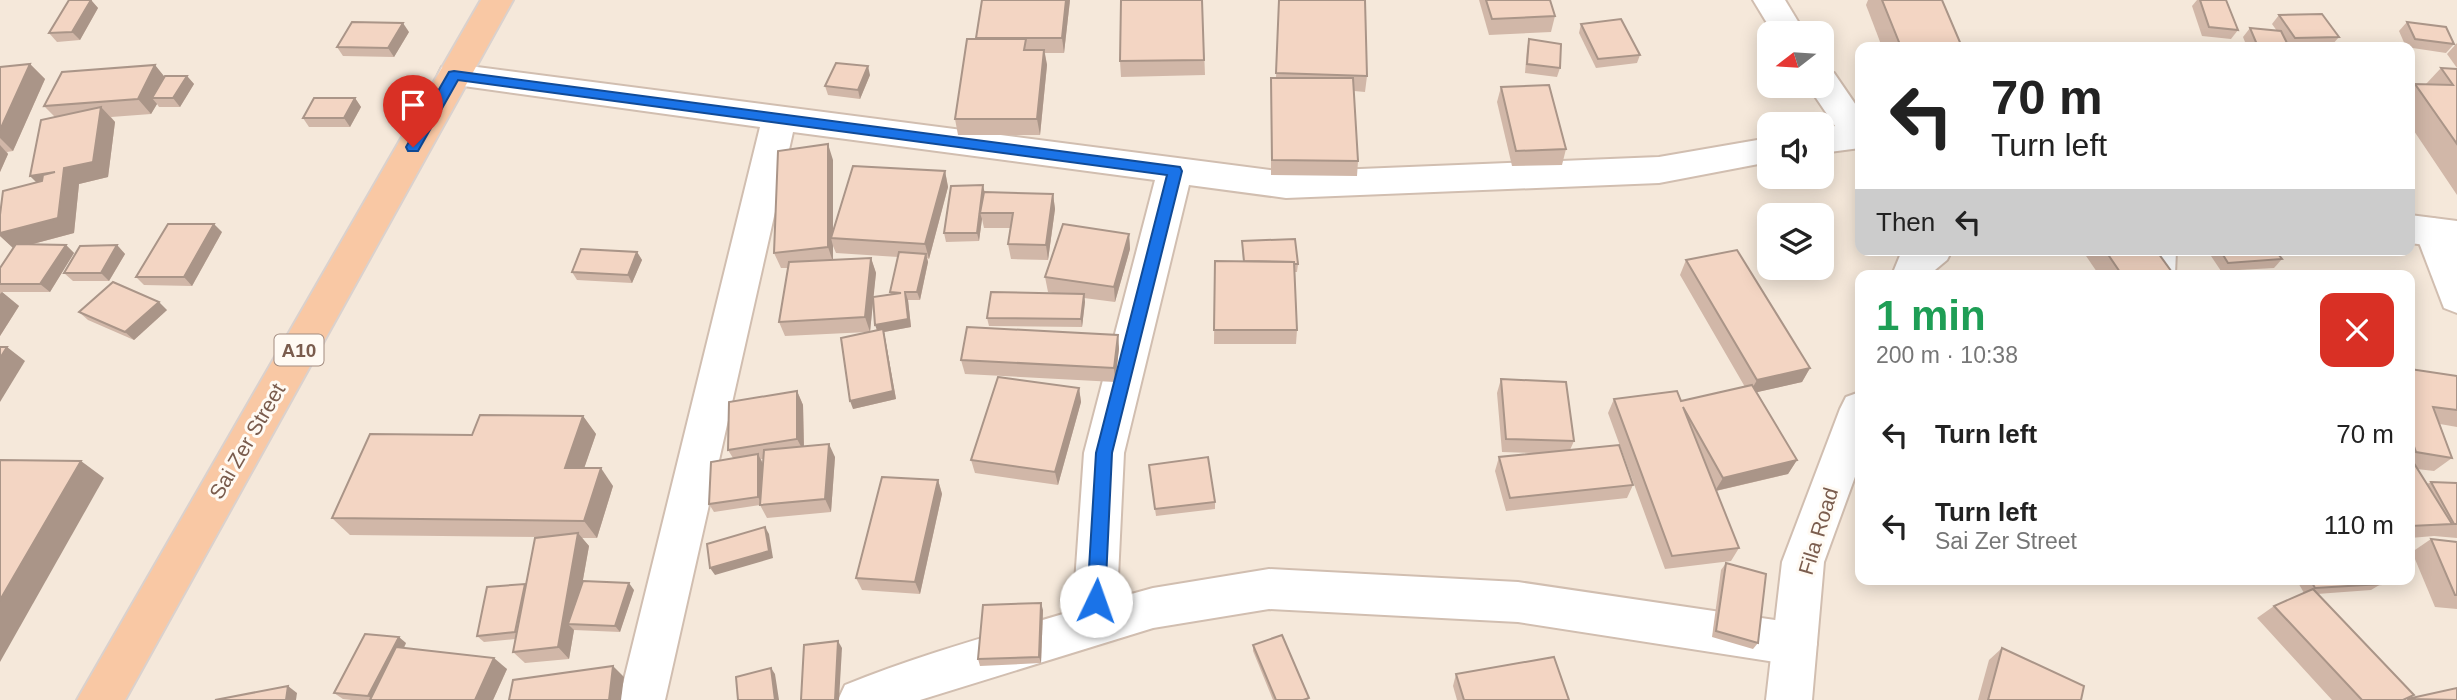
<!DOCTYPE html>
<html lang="en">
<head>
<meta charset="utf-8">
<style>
  body { margin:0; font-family:Arial,sans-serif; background:#f2f2f2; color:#222; height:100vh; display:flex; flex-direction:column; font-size:26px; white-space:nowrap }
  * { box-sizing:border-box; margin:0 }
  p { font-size:23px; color:#767676 }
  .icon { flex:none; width:38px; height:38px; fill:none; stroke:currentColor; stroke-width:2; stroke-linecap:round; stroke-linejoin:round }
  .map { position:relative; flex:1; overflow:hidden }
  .sheet { position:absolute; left:1855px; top:270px; width:560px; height:315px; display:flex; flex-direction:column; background:#fff; border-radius:14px; box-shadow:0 4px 18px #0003 }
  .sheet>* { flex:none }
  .guide { position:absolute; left:1855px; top:42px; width:560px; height:214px; border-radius:14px; box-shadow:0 4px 18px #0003; background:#fff; color:#222; overflow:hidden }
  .needle { width:46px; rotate:253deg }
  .buttons { position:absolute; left:1757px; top:21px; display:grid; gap:14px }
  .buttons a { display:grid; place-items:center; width:77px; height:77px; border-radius:14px; background:#fff; box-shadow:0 4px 18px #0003; font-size:35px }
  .pin { position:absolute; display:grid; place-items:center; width:60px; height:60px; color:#fff; margin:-72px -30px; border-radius:50% 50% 50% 0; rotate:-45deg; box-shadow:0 0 7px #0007 }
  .pin .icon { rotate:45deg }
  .me { position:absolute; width:77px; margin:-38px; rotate:3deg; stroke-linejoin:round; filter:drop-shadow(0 0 5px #0008) }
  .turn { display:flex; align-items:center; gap:24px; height:147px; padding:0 21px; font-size:32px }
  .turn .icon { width:91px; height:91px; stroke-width:2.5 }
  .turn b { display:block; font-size:49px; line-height:60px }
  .then { display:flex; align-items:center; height:66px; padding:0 21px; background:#0003; gap:14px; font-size:26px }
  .round { display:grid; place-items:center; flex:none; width:74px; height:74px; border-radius:14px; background:#f2f2f2 }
  .summary { display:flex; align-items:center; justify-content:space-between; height:119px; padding:0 21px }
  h1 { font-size:42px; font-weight:700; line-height:52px; color:#1e9e55 }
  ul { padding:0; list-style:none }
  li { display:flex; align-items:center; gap:21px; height:91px; padding:0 21px }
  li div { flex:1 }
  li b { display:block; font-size:26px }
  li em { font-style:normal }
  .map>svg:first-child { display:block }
  .residential { fill:#f5e8da; fill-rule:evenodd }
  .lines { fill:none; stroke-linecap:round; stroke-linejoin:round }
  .minor-casing { stroke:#d1beb0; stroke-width:4 }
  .tertiary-casing { stroke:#d1beb0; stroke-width:4 }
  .trunk-casing { stroke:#dad1cd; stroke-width:4 }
  .minor { fill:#fff; fill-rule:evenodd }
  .tertiary { fill:#fff; fill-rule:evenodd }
  .trunk { fill:#f9c8a4; fill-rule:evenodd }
  .wall { fill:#d1b7a8; fill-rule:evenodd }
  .shaded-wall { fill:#aa9588 }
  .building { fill:#f3d5c3; stroke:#aa9588; stroke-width:2 }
  .route { fill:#1a73e8; stroke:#114b97; stroke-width:2 }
  .labels { text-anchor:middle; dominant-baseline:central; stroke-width:6; stroke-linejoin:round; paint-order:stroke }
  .shield { fill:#fffaf3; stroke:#a28b7f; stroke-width:2 }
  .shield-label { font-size:19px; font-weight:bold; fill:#7a5c4d }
  .street-label { font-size:21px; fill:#7a5c4d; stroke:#fffaf3 }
</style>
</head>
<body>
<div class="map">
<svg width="2457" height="700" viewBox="0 0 2457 700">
  <rect width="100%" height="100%" fill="#fdf6ec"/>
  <path class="residential" d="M0 0H2457V700H0ZM1769 33H1822V86H1769ZM1860 47H2410V250H1860ZM1769 124H1822V177H1769ZM1769 215H1822V268H1769ZM1860 275H2410V579H1860Z"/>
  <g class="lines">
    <defs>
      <g id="minor">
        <polygon points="1753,0 1785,0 1805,33 1773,33"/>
        <path d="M454 64 1286 172 1659 157 1769 138V162L1659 183 1286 198 1189 185 1124 453 1117 598 1153 588 1269 569 1518 582 1795 623 1811 629 1817 644 1811 659 1795 665 1518 622 1269 609 1153 628 920 700H838L845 685C919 655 996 634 1073 611L1084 453 1155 180 793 132 665 700H619L760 127 442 83 438 75 442 67Z"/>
        <polygon points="1822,70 1834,73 1860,111 1860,148 1822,153 1822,129 1835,126 1808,86 1822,86"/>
        <polygon points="2433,218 2446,222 2457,248 2457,313 2444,308 2415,232 2420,222"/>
        <polygon points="2140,250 2176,250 2175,275 2139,275"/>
      </g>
      <g id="tertiary">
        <polygon points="2410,215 2457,221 2457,249 2410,243"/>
        <polygon points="1905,250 1952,250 1947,260 1929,275 1892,275 1901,253"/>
        <polygon points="1860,392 1860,463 1824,562 1812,700 1766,700 1782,562 1840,409 1846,397"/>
      </g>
      <polygon id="trunk" points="481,0 513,0 125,700 77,700"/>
    </defs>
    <use href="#minor" class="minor-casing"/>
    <use href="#tertiary" class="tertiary-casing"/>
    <use href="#trunk" class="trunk-casing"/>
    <use href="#minor" class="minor"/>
    <use href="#tertiary" class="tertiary"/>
    <use href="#trunk" class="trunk"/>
  </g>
  <g class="wall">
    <polygon points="69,0 91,0 98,8 80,40 57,42 49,33"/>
    <polygon points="982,0 1070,0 1064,53 1045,53 1047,65 1040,135 958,135 955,119 977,39"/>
    <polygon points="1202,0 1205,75 1121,77 1120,61"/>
    <polygon points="1279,0 1367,76 1365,92 1354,91 1358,161 1357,176 1271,175 1271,78 1276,78"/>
    <polygon points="1479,0 1550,0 1555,16 1551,32 1489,35"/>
    <polygon points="1868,0 1942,0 1962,47 1882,47 1866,5"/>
    <polygon points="2197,0 2223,0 2238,30 2231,39 2202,36 2192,6"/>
    <polygon points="2279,15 2339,37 2332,45 2289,47 2247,47 2243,37 2250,28 2277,31 2272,24"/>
    <polygon points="2407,22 2454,44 2446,53 2406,47 2399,31"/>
    <polygon points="1581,24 1640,55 1637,63 1596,68 1579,33"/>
    <polygon points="409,32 394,57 343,56 337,47"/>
    <polygon points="1529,39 1560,68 1557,77 1525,73 1527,48"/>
    <polygon points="2457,43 2457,68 2447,54"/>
    <polygon points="30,64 45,79 13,151 7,152 8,154 0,172 0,67"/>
    <polygon points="155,65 164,77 187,76 194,84 180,107 159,107 157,104 151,114 111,117 115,122 108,177 79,184 74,233 29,245 66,245 74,253 50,292 2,292 19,306 0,336 0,268 14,248 0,236 37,182 30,176 55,117 44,106"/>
    <polygon points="2441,68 2457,69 2457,195 2410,125 2410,90 2415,84 2426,84"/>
    <polygon points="870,75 860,99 828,95 825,86"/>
    <polygon points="1501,87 1566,149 1562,165 1512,166 1497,102"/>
    <polygon points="355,98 361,107 350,127 309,127 303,118"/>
    <path d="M833 160V229L945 171 948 187 929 259 927 258 928 262 920 300H908L911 327 884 332 896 399 853 409 868 332 785 336 779 322 788 268H781L774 253ZM833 246 836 253 898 257 890 292 891 294 873 297 876 273 871 258 833 260ZM873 300 877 330 870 332Z"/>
    <polygon points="985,192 1053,194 1055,209 1048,260 1011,259 1008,244 1010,228 984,228 982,219 979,241 946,242 944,233"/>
    <polygon points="222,232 192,286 144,285 136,277"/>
    <polygon points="1129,234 1130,249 1115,302 1084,298 1085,302 1082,327 989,326 987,318 1058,294 1048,292 1045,277"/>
    <polygon points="1242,241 1298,264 1297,272 1295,272 1297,330 1296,344 1214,344 1215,261 1243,261"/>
    <polygon points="117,245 125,254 109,281 73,281 64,273"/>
    <polygon points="2082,250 2156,250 2174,275 2099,275"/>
    <polygon points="2207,250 2275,250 2282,259 2274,268 2221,271"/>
    <polygon points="637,252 642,260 632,283 577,280 572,272"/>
    <polygon points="1686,260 1810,368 1802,382 1757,392 1797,460 1788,474 1716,491 1739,548 1731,561 1665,569 1608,413 1614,399 1681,401 1745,387 1680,275"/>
    <polygon points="167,310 134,340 88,320 79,312"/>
    <polygon points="1118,335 1119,349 1115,382 965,374 961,360"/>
    <polygon points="2410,369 2457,376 2457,427 2440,424 2452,458 2434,471 2417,469 2427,484 2431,482 2457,483 2457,538 2434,536 2410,538"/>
    <polygon points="1501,379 1574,441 1570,450 1633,485 1627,498 1506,511 1495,471 1499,457 1535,453 1502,452 1497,393"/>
    <polygon points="1079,388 1081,402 1058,485 975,473 971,460"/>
    <path d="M797 391 803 405 804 446 835 457 831 512 767 518 760 505 714 512 709 504 733 458 728 450ZM761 459H764L762 481V462Z"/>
    <polygon points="583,416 596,434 584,468 613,486 597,538 582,538 589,546 582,585 634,590 620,632 574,630 569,659 525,663 513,652 515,639 484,642 477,636 525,584 526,585 541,537 350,535 332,518 472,435"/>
    <polygon points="1149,465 1215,502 1215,509 1156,516"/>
    <polygon points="938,480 942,494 920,594 862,590 856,578"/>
    <polygon points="2431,539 2457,542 2457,609 2435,607 2412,552"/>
    <polygon points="1726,563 1758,643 1753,649 1712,637 1721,570"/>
    <polygon points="2296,579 2378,579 2381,584 2371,590 2317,594 2414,695 2405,700 2332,700 2257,618 2274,606 2304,593"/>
    <polygon points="1043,610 1041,663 980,666 978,659"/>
    <polygon points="406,643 404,648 507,669 493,700 352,700 343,699 334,693"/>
    <polygon points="1253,645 1309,698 1308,700 1273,700 1253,651"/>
    <polygon points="2002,648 2081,700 1978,700 1989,660"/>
    <polygon points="1456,674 1569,700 1457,700 1453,686"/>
  </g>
  <g class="shaded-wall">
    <polygon points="91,0 98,8 80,40 72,32"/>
    <polygon points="1066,0 1070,0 1064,53 1062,38"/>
    <polygon points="403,23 409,32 394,57 388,48"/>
    <polygon points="1044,50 1047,65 1040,135 1037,119"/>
    <polygon points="30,64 45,79 13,151 0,138 0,130"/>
    <polygon points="155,65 168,81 152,98 157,104 151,114 138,99"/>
    <polygon points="868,66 870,75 860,99 858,90"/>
    <polygon points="187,76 194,84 180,107 173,98"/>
    <polygon points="355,98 361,107 350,127 344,118"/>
    <polygon points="101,107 115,122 108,177 79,184 74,233 14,249 0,236 0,233 46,192 30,176 55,172 64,168"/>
    <polygon points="828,144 833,160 833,238 831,238 833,246 833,262 828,247"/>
    <polygon points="0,145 8,154 0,172"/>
    <polygon points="945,171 948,187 929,259 925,244"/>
    <polygon points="983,185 985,194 980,213 982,219 979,241 977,233"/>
    <polygon points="1053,194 1055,209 1048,260 1046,245"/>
    <polygon points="214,224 222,232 192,286 184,277"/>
    <polygon points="1129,234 1130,249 1115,302 1114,287"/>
    <polygon points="66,245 74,253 50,292 40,284"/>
    <polygon points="117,245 125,254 109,281 101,273"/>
    <polygon points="637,252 642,260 632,283 628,275"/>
    <polygon points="926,254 928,262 920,300 917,292"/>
    <polygon points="871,258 876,273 870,332 865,317"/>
    <polygon points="2,292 19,306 0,336 0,294"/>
    <polygon points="905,292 908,300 911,327 884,332 896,399 853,409 850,401 878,333 875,325"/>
    <polygon points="1084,294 1085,302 1082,327 1081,319"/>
    <polygon points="159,302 167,310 134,340 125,332"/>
    <polygon points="1118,335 1119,349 1115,382 1114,368"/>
    <polygon points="7,347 25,361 0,402 0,358"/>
    <polygon points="1810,368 1802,382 1749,394 1757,380"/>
    <polygon points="1079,388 1081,402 1058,485 1055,472"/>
    <polygon points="797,391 803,405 804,452 797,439"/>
    <polygon points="583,416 596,434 578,486 565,468"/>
    <polygon points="829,444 835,457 831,512 825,499"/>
    <polygon points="758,454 762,462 762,504 758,497"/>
    <polygon points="1797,460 1788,474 1715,491 1723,478"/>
    <polygon points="81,461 104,478 0,662 0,600"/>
    <polygon points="601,468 613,486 597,538 584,521"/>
    <polygon points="938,480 942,494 920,594 915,582"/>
    <polygon points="765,527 769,534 773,558 715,575 710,568"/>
    <polygon points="578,533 589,546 575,624 568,624 574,630 569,659 558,647"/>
    <polygon points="629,583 634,590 620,632 615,626"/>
    <polygon points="1041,603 1043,610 1041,663 1039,657"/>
    <polygon points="399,637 406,643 378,700 373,700 368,696"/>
    <polygon points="838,641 842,648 839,700 835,700"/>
    <polygon points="494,658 507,669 493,700 475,700"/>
    <polygon points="613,666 624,677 621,700 609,700"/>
    <polygon points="771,668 775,674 779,700 775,700"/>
    <polygon points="288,686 297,693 296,700 286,700"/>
  </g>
  <g class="building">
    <polygon points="69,0 91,0 72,32 49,33"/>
    <polygon points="982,0 1066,0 1062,38 976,38"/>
    <polygon points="1121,0 1202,0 1204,60 1120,61"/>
    <polygon points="1279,0 1365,0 1367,76 1276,73"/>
    <polygon points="1486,0 1550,0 1555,16 1492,19"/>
    <polygon points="1882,0 1942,0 1962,47 1901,47"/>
    <polygon points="2200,0 2226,0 2238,30 2209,27"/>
    <polygon points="2322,14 2339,37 2295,38 2279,15"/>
    <polygon points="1621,19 1640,55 1598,59 1581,24"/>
    <polygon points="352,22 403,23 388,48 337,47"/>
    <polygon points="2407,22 2446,27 2454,44 2415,39"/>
    <polygon points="2250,28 2281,31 2289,47 2258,47"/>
    <polygon points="967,39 1026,39 1024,50 1044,50 1037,119 955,119"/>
    <polygon points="1529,39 1561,44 1560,68 1527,64"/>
    <polygon points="836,63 868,66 858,90 825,86"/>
    <polygon points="30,64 0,130 0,67"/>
    <polygon points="155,65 138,99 44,106 62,72"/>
    <polygon points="2441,68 2457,69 2457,144 2415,84 2453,85"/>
    <polygon points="165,76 187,76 173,98 152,98"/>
    <polygon points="1271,78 1353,78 1358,161 1272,160"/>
    <polygon points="1549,85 1566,149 1516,151 1501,87"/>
    <polygon points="314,98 355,98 344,118 303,118"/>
    <polygon points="101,107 93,162 64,168 58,218 0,233 0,215 3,191 42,181 43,175 55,172 30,176 41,120"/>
    <polygon points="828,144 828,247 774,253 778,151"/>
    <polygon points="853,166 945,171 925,244 831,238"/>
    <polygon points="983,185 977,233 944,233 951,186"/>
    <polygon points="984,192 1053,194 1046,245 1008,244 1013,213 980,213"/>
    <polygon points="168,224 214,224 184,277 136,277"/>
    <polygon points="1063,224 1129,234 1114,287 1045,277"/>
    <polygon points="1295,239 1298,264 1294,264 1294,262 1244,261 1242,241"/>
    <polygon points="16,244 66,245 40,284 0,284 0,268"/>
    <polygon points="117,245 101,273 64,273 80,246"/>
    <polygon points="581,249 637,252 628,275 572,272"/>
    <polygon points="1737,250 1810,368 1757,380 1686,260"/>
    <polygon points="2105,250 2156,250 2174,275 2122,275"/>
    <polygon points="2220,250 2275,250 2282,259 2228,263"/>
    <polygon points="899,252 926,254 917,292 905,292 908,319 875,325 873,297 901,293 890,292"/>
    <polygon points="871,258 865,317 779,322 789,262"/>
    <polygon points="1215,261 1294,262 1297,330 1214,330"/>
    <polygon points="113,282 159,302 125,332 79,312"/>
    <polygon points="991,292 1084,294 1081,319 987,318"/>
    <polygon points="967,327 1118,335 1114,368 961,360"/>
    <polygon points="883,329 893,391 850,401 841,338"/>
    <polygon points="0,347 7,347 0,358"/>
    <polygon points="2410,369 2457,376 2457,410 2433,407 2452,458 2416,452 2410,435"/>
    <polygon points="998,377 1079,388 1055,472 971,460"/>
    <polygon points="1501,379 1566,382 1574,441 1506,439"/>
    <polygon points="1752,385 1797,460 1723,478 1683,407 1739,548 1672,556 1614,399 1677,391 1681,401"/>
    <polygon points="797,391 797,439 728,450 729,402"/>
    <polygon points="480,415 583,416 565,468 601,468 584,521 332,518 370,434 472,435"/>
    <polygon points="829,444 825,499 760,505 764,450"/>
    <polygon points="1619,445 1633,485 1510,498 1499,457"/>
    <polygon points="758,454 758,497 709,504 711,462"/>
    <polygon points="1208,457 1215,502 1155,509 1149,465"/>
    <polygon points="2410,457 2452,524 2410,526"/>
    <polygon points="0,460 81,461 0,600"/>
    <polygon points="882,477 938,480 915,582 856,578"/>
    <polygon points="2431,482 2457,483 2457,524 2454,524"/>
    <polygon points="765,527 769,551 710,568 707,544"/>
    <polygon points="578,533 558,647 513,652 535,538"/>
    <polygon points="2431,539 2457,542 2457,595 2455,595"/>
    <polygon points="1726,563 1766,574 1758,643 1716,631"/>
    <polygon points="2310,579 2378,579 2381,584 2315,588"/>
    <polygon points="583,581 629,583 615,626 568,624"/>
    <polygon points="525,584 515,632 477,636 487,587"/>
    <polygon points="2313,589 2414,695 2403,700 2362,700 2274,606"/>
    <polygon points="1041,603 1039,657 978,659 983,605"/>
    <polygon points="365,634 399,637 368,696 334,693"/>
    <polygon points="1282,635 1309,698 1303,700 1276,700 1253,645"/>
    <polygon points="838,641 835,700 801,700 804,645"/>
    <polygon points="396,647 494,658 475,700 370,700"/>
    <polygon points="2002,648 2084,686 2081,700 1988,700"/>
    <polygon points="1554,657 1569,700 1464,700 1456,674"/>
    <polygon points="613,666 609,700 509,700 513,680"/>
    <polygon points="771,668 775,700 738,700 736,677"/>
    <polygon points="288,686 286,700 215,700"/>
    <polygon points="2457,688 2457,700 2407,699"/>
  </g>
  <polygon class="route" points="454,71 1180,167 1182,171 1112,453 1105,601 1102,607 1096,609 1089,607 1087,601 1096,453 1167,175 458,80 418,151 408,151 406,147 449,72"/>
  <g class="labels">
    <rect class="shield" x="274.5" y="334.5" width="49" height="31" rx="5"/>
    <g class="shield-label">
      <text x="299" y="350">A10</text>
    </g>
    <g class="street-label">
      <text transform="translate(247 441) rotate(-60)">Sai Zer Street</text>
      <text transform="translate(1818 531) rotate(-73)">Fila Road</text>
    </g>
  </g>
</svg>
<div class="buttons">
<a><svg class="needle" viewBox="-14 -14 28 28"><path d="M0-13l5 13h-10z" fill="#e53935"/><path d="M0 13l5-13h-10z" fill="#767676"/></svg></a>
<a><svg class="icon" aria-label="sound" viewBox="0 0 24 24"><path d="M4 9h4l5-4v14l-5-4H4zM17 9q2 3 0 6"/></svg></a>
<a><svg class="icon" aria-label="layers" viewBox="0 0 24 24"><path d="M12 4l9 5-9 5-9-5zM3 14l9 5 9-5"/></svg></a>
</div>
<div class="pin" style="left:413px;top:147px;background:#d93025"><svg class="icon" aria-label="arrive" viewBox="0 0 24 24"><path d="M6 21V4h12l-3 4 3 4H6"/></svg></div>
<svg class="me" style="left:1096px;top:601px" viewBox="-20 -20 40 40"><circle r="19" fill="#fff"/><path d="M0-13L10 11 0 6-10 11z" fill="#1a73e8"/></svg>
<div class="guide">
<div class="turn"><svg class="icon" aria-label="left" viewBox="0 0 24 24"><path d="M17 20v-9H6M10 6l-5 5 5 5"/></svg><div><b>70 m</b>Turn left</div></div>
<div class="then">Then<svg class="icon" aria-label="left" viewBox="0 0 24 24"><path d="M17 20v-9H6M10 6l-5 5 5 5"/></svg></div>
</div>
<section class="sheet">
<div class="summary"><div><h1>1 min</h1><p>200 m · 10:38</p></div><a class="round" style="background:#d93025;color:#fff"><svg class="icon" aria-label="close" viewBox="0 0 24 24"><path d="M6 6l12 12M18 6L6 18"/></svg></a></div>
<ul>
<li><svg class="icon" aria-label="left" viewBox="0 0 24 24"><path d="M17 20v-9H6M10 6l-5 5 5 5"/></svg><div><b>Turn left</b></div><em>70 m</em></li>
<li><svg class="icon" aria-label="left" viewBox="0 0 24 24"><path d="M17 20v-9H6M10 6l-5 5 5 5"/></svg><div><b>Turn left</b><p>Sai Zer Street</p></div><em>110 m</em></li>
</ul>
</section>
</div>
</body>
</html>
